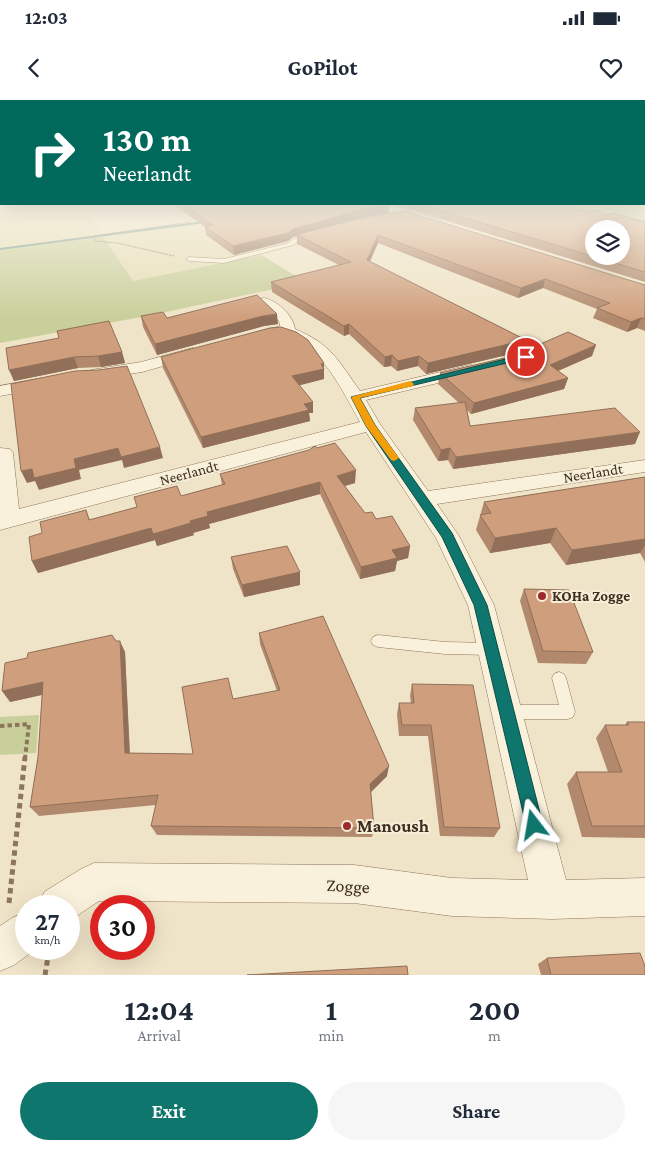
<!DOCTYPE html>
<html lang="en">
<head>
<meta charset="utf-8">
<style>
  body { margin:0; font-family:"Crimson Pro",serif; background:#f6f6f7; color:#1f2937; height:100vh; display:flex; flex-direction:column; font-size:19px; white-space:nowrap }
  * { box-sizing:border-box; margin:0 }
  p { font-size:16px; color:#747a83 }
  .icon { flex:none; width:28px; height:28px; fill:none; stroke:currentColor; stroke-width:2; stroke-linecap:round; stroke-linejoin:round }
  .map { position:relative; height:875px; overflow:hidden }
  .side { display:flex; flex-direction:column; background:#fff; flex:1 }
  .side>* { flex:none }
  .top-card { position:absolute; left:0px; top:0px; width:645px; height:105px; box-shadow:0 5px 20px #0002; background:#00695c; color:#fff; overflow:hidden }
  .controls { position:absolute; left:585px; top:120px; display:grid; gap:10px }
  .controls a { display:grid; place-items:center; width:45px; height:45px; border-radius:50%; background:#fff; box-shadow:0 5px 20px #0002; font-size:25px }
  .speed { position:absolute; left:15px; top:795px; display:flex; gap:10px; font-size:25px; font-weight:700; text-align:center }
  .speed>* { display:grid; place-content:center; width:65px; height:65px; border-radius:50%; background:#fff; box-shadow:0 5px 20px #0002; line-height:1 }
  .speed small { font-size:12px; font-weight:400 }
  .speed .limit { border:8px solid #d22; background:#fff; color:#111 }
  .pin { position:absolute; display:grid; place-items:center; width:42px; height:42px; color:#fff; margin:-21px; border:2px solid #fff; border-radius:50%; box-shadow:0 1px 5px #0007 }
  .me { position:absolute; width:55px; margin:-28px; rotate:346deg; stroke-linejoin:round; filter:drop-shadow(0 0 4px #0008) }
  .turn { display:flex; align-items:center; gap:18px; height:105px; padding:0 20px; font-size:22px }
  .turn .icon { width:65px; height:65px; stroke-width:2.5 }
  .turn b { display:block; font-size:35px; line-height:42px }
  .eta { display:flex; justify-content:space-evenly; align-items:center; height:85px; text-align:center }
  .eta b { font-size:30px; font-weight:700; line-height:35px }
  .primary-button { display:flex; gap:10px; margin-top:auto; padding:10px 20px }
  .primary-button a { flex:1; height:58px; border-radius:30px; background:#0f766e; color:#fff; font-size:20px; font-weight:700; line-height:58px; text-align:center }
  .primary-button a+a { background:#f6f6f7; color:#1f2937 }
  .status { display:flex; justify-content:space-between; align-items:center; height:35px; padding:0 25px; background:#fff; direction:ltr }
  .status svg { height:14px; fill:currentColor }
  header { display:flex; justify-content:space-between; align-items:center; height:65px; padding:0 20px; background:#fff; font-size:22px; font-weight:700 }
  .map>svg:first-child { display:block }
  .farmland { fill:#e6deb5 }
  .green { fill:#c9cf9b }
  .lines { fill:none; stroke-linecap:round; stroke-linejoin:round }
  .stream { fill:#6f938a; fill-rule:evenodd }
  .lane-casing { stroke:#8d765c; stroke-width:1 }
  .street-casing { stroke:#8d765c; stroke-width:1 }
  .secondary-casing { stroke:#6f573f; stroke-width:1 }
  .path-far2 { stroke:#8d765c; stroke-width:1; stroke-dasharray:2 1; stroke-linecap:butt }
  .path-far1 { stroke:#8d765c; stroke-width:4; stroke-dasharray:4.5 3; stroke-linecap:butt }
  .path { stroke:#8d765c; stroke-width:5; stroke-dasharray:5.5 4; stroke-linecap:butt }
  .lane { fill:#faf1dc; fill-rule:evenodd }
  .street { fill:#faf1dc; fill-rule:evenodd }
  .secondary { fill:#faf1dc; fill-rule:evenodd }
  .wall { fill:#b2896c }
  .shaded-wall { fill:#916f58 }
  .building { fill:#cf9f7d; stroke:#916f58; fill-rule:evenodd }
  .route { fill:#0f766e; stroke:#0a4d48 }
  .slow { fill:#f59e0b }
  .poi-dot { fill:#9e2a2b; stroke:#f7eed8; stroke-width:2 }
  .labels { text-anchor:middle; dominant-baseline:central; stroke-width:4; stroke-linejoin:round; paint-order:stroke }
  .street-label { font-size:15px; fill:#3d2e20; stroke:#f7eed8 }
  .poi-label { font-size:15px; font-weight:bold; fill:#3d2e20; stroke:#f7eed8; text-anchor:start }
  .near-poi-label { font-size:18px; font-weight:bold; fill:#3d2e20; stroke:#f7eed8; text-anchor:start }
  .near-street-label { font-size:18px; fill:#3d2e20; stroke:#f7eed8 }
</style>
</head>
<body>
<div class="status"><b>12:03</b><svg viewBox="0 0 49 12"><path d="M0 12V9h3v3zM5 12V6h3v6zM10 12V3h3v9zM15 12V0h3v12zM26 1h20v11H26zM47 4h2v5h-2z"/></svg></div>
<header><svg class="icon" aria-label="back" viewBox="0 0 24 24"><path d="M15 5l-7 7 7 7"/></svg>GoPilot<svg class="icon" aria-label="heart" viewBox="0 0 24 24"><path d="M12 20l-8-8c-3-5 5-10 8-4 3-6 11-1 8 4z"/></svg></header>
<div class="map">
<svg width="645" height="875" viewBox="0 0 645 875">
  <rect width="100%" height="100%" fill="#f0e4c8"/>
  <polygon class="farmland" points="0,96 1,104 82,104 103,137 200,123 365,104 407,118 261,155 133,181 103,137 0,148"/>
  <g class="green">
    <polygon points="644,96 645,135 553,104 644,104"/>
    <polygon points="103,137 133,181 261,155 306,182 152,215 0,243 0,148"/>
    <polygon points="39,615 36,653 0,655 0,617"/>
  </g>
  <g class="lines">
    <polygon class="stream" points="212,120 213,122 0,150 0,148"/>
    <defs>
      <g id="lane">
        <polygon points="309,135 314,136 298,141 293,145 224,163 189,161 186,159 189,157 224,159 289,143 294,139"/>
        <polygon points="378,535 445,542 491,543 496,545 498,549 496,553 491,555 445,554 378,547 373,545 371,541 373,537"/>
        <polygon points="559,572 564,574 566,578 575,612 573,617 568,619 509,619 504,617 502,612 504,607 509,605 559,605 552,578 554,574"/>
      </g>
      <g id="street">
        <path d="M264 198C278 201 293 215 295 229 331 244 338 260 360 291L470 265 476 266 478 270 476 274 366 300 380 324 428 391 645 360V372L437 404 459 436 494 505 566 780 645 778V816L552 819 452 816 354 803 99 801 69 821V806H39L44 792 81 769 94 763 354 765 452 778 528 780 468 505 436 438 366 332 0 430V348L10 349 13 353 19 409 360 322C344 294 320 242 285 236 281 235 278 235 274 234L271 231 274 228 280 226 279 221 257 202 259 199Z"/>
        <polygon points="193,248 199,250 201,253 199,256 142,272 97,279 91,278 88,274 91,270 97,269 141,262"/>
        <polygon points="42,278 48,279 51,283 48,287 0,296 0,286"/>
        <polygon points="26,812 26,849 36,849 14,865 0,871 0,826 12,818"/>
      </g>
      <polygon id="secondary" points="370,104 387,104 440,120 442,123 436,127 432,126 372,107"/>
    </defs>
    <use href="#lane" class="lane-casing"/>
    <use href="#street" class="street-casing"/>
    <use href="#secondary" class="secondary-casing"/>
    <polyline class="path-far2" points="174,156 117,143 95,141 93,136 190,122"/>
    <polyline class="path-far1" points="0,626 29,624 25,658"/>
    <g class="path">
      <polyline points="9,803 25,657"/>
      <polyline points="45,875 48,857"/>
    </g>
    <use href="#lane" class="lane"/>
    <use href="#street" class="street"/>
    <use href="#secondary" class="secondary"/>
  </g>
  <g class="wall">
    <polygon points="173,104 381,104 389,106 388,113 645,185 645,231 637,228 627,232 593,218 597,209 543,188 518,198 378,143 370,162 526,240 524,251 426,274 418,266 397,271 391,266 384,267 349,234 344,236 272,192 271,182 339,165 297,144 297,136 293,137 288,141 234,155 206,135 205,127"/>
    <polygon points="392,104 555,104 588,112 608,115 645,122 645,182"/>
    <polygon points="141,216 167,218 278,224 264,226 157,255 143,227"/>
    <polygon points="6,248 122,252 125,263 101,267 78,268 14,281"/>
    <polygon points="535,251 592,256 558,271 568,278 564,289 471,314 467,310 470,326 635,344 453,369 448,360 438,361 413,320 415,308 459,303 438,284 440,273"/>
    <polygon points="161,257 324,263 324,279 299,285 313,313 309,313 310,321 203,348 163,268"/>
    <polygon points="220,374 355,383 345,386 365,413 376,419 410,446 408,458 397,461 395,471 360,479 320,394 209,424 210,428 193,433 194,435 157,446 155,440 38,473 32,461 42,433 86,410 90,420 222,385"/>
    <polygon points="645,377 645,462 640,453 566,465 550,443 490,453 476,430 484,402"/>
    <polygon points="231,457 300,472 300,485 244,497 233,469"/>
    <polygon points="524,489 593,552 586,564 538,563 520,501"/>
    <polygon points="259,533 387,676 371,692 374,728 372,737 157,735 151,726 156,705 39,716 30,707 38,657 42,595 10,602 116,541 125,552 130,653 193,654 233,599 277,591 260,544"/>
    <polygon points="412,584 500,728 494,737 440,736 428,636 399,636 397,614 399,603 411,603 410,596"/>
    <polygon points="627,622 645,622 645,738 582,737 567,684 576,672 608,672 596,638 605,625 625,625"/>
    <polygon points="547,858 645,875 541,875 538,864"/>
  </g>
  <g class="shaded-wall">
    <polygon points="389,106 388,114 363,117 293,137 288,141 234,155 233,146 364,109"/>
    <polygon points="378,135 378,143 366,169 367,160"/>
    <polygon points="545,179 543,188 518,198 521,188"/>
    <polygon points="277,214 278,224 264,226 157,255 155,244 263,216"/>
    <polygon points="641,218 637,228 627,232 631,222"/>
    <polygon points="349,224 349,234 344,236 344,226"/>
    <polygon points="526,240 524,251 426,274 428,263"/>
    <polygon points="596,245 592,256 546,276 550,265"/>
    <polygon points="122,252 125,263 101,267 98,256"/>
    <polygon points="392,255 391,266 384,267 385,257"/>
    <polygon points="419,256 418,266 397,271 398,261"/>
    <polygon points="74,257 78,268 14,281 9,270"/>
    <polygon points="324,263 324,279 293,287 292,276 321,264"/>
    <polygon points="568,278 564,289 471,314 474,303"/>
    <polygon points="313,302 313,313 309,313 310,321 203,348 201,337 304,304"/>
    <polygon points="640,332 635,344 453,369 456,357"/>
    <polygon points="160,347 163,358 124,368 122,360 79,370 81,379 39,390 35,381 27,383 21,371 118,348"/>
    <polygon points="450,348 448,360 438,361 441,350"/>
    <polygon points="356,370 355,383 337,388 337,376"/>
    <polygon points="320,382 320,394 209,424 210,428 193,433 194,435 157,446 153,434 190,421 207,412"/>
    <polygon points="151,428 155,440 38,473 32,461"/>
    <polygon points="556,428 550,443 490,453 495,438"/>
    <polygon points="645,439 645,445 640,453 566,465 572,450"/>
    <polygon points="410,446 408,458 397,461 395,471 360,479 361,467 392,450"/>
    <polygon points="300,472 300,485 244,497 242,485"/>
    <polygon points="120,541 125,552 130,663 125,653"/>
    <polygon points="43,582 50,593 10,602 2,591"/>
    <polygon points="389,666 387,676 369,694 370,684"/>
  </g>
  <g class="building">
    <polygon points="183,104 381,104 389,106 364,109 293,129 288,133 233,146 205,127 213,125"/>
    <path d="M419 104H555L588 112 593 110 608 115 613 113 645 122V172ZM594 129H621V156H594Z"/>
    <polygon points="405,111 645,185 645,219 641,218 631,222 597,208 610,203 545,179 521,188 378,135 367,160 526,240 428,263 419,256 398,261 392,255 385,257 349,224 344,226 271,182 351,162 297,135 299,134 365,117"/>
    <polygon points="257,195 277,214 263,216 155,244 141,216 163,212 167,218"/>
    <polygon points="109,221 122,252 98,256 74,257 9,270 6,248 59,238 57,231"/>
    <polygon points="281,227 296,232 308,240 324,263 321,264 324,269 292,276 313,302 304,304 309,310 201,337 161,257 270,228"/>
    <polygon points="568,232 596,245 550,265 568,278 474,303 440,273 535,251 538,245"/>
    <polygon points="127,266 160,347 121,357 118,348 74,359 76,368 34,378 32,369 21,371 11,284 75,271 98,270"/>
    <polygon points="465,302 470,326 615,308 640,332 456,357 450,348 441,350 415,308"/>
    <polygon points="335,343 356,370 337,376 365,413 372,412 376,419 392,416 410,446 392,450 397,458 361,467 320,382 207,412 208,416 190,421 191,423 153,434 151,428 32,461 29,437 42,433 40,422 86,410 89,420 137,407 134,397 177,386 181,396 225,384 220,374 309,350 315,346 317,348"/>
    <polygon points="645,377 645,439 572,450 556,428 495,438 480,415 491,413 484,402"/>
    <polygon points="287,446 300,472 242,485 231,457"/>
    <polygon points="524,489 569,490 593,552 543,551"/>
    <polygon points="323,516 389,666 370,684 374,728 151,726 158,695 30,707 38,657 43,582 2,591 5,563 27,558 28,553 112,535 116,541 120,541 125,653 193,654 182,587 228,578 233,599 280,590 259,533"/>
    <polygon points="412,584 473,585 500,728 444,727 431,625 402,625 399,603 414,603"/>
    <polygon points="627,622 645,622 645,726 592,726 576,672 622,672 605,625 629,625"/>
    <polygon points="640,853 645,866 645,875 551,875 547,858"/>
    <polygon points="407,866 408,875 247,875"/>
  </g>
  <linearGradient id="sky" x2="0" y2="1"><stop stop-color="#8fbad6"/><stop offset="0.44" stop-color="#f8f3e6"/><stop offset="1" stop-color="#f8f3e6" stop-opacity="0"/></linearGradient>
  <rect width="645" height="219" fill="url(#sky)"/>
  <polygon class="route" points="526,254 529,257 528,258 360,298 375,325 452,433 487,505 543,725 540,731 534,733 528,731 526,725 474,505 442,437 366,326 351,297"/>
  <polygon class="slow" points="410,281 414,284 413,286 360,298 375,325 399,358 394,361 391,360 366,326 351,297"/>
  <g class="poi-dot">
    <circle cx="542" cy="496" r="5"/>
    <circle cx="347" cy="726" r="5"/>
  </g>
  <g class="labels">
    <g class="street-label">
      <text transform="translate(189 373) rotate(-15)">Neerlandt</text>
      <text transform="translate(593 373) rotate(-9)">Neerlandt</text>
    </g>
    <g class="poi-label">
      <text x="552" y="496">KOHa Zogge</text>
    </g>
    <g class="near-poi-label">
      <text x="357" y="726">Manoush</text>
    </g>
    <g class="near-street-label">
      <text transform="translate(348 786) rotate(3)">Zogge</text>
    </g>
  </g>
</svg>
<div class="controls">
<a><svg class="icon" aria-label="layers" viewBox="0 0 24 24"><path d="M12 4l9 5-9 5-9-5zM3 14l9 5 9-5"/></svg></a>
</div>
<div class="speed"><div>27<small>km/h</small></div><div class="limit">30</div></div>
<div class="pin" style="left:526px;top:257px;background:#d93025"><svg class="icon" aria-label="arrive" viewBox="0 0 24 24"><path d="M6 21V4h12l-3 4 3 4H6"/></svg></div>
<svg class="me" style="left:534px;top:725px" viewBox="-20 -20 40 40"><path d="M0-17L14 15 0 8-14 15z" fill="#0f766e" stroke="#fff" stroke-width="4"/></svg>
<div class="top-card">
<div class="turn"><svg class="icon" aria-label="right" viewBox="0 0 24 24"><path d="M7 20v-9h11M14 6l5 5-5 5"/></svg><div><b>130 m</b>Neerlandt</div></div>
</div>
</div>
<section class="side">
<div class="eta">
<div><b>12:04</b><p>Arrival</p></div>
<div><b>1</b><p>min</p></div>
<div><b>200</b><p>m</p></div>
</div>
<div class="primary-button"><a>Exit</a><a>Share</a></div>
</section>
</body>
</html>
